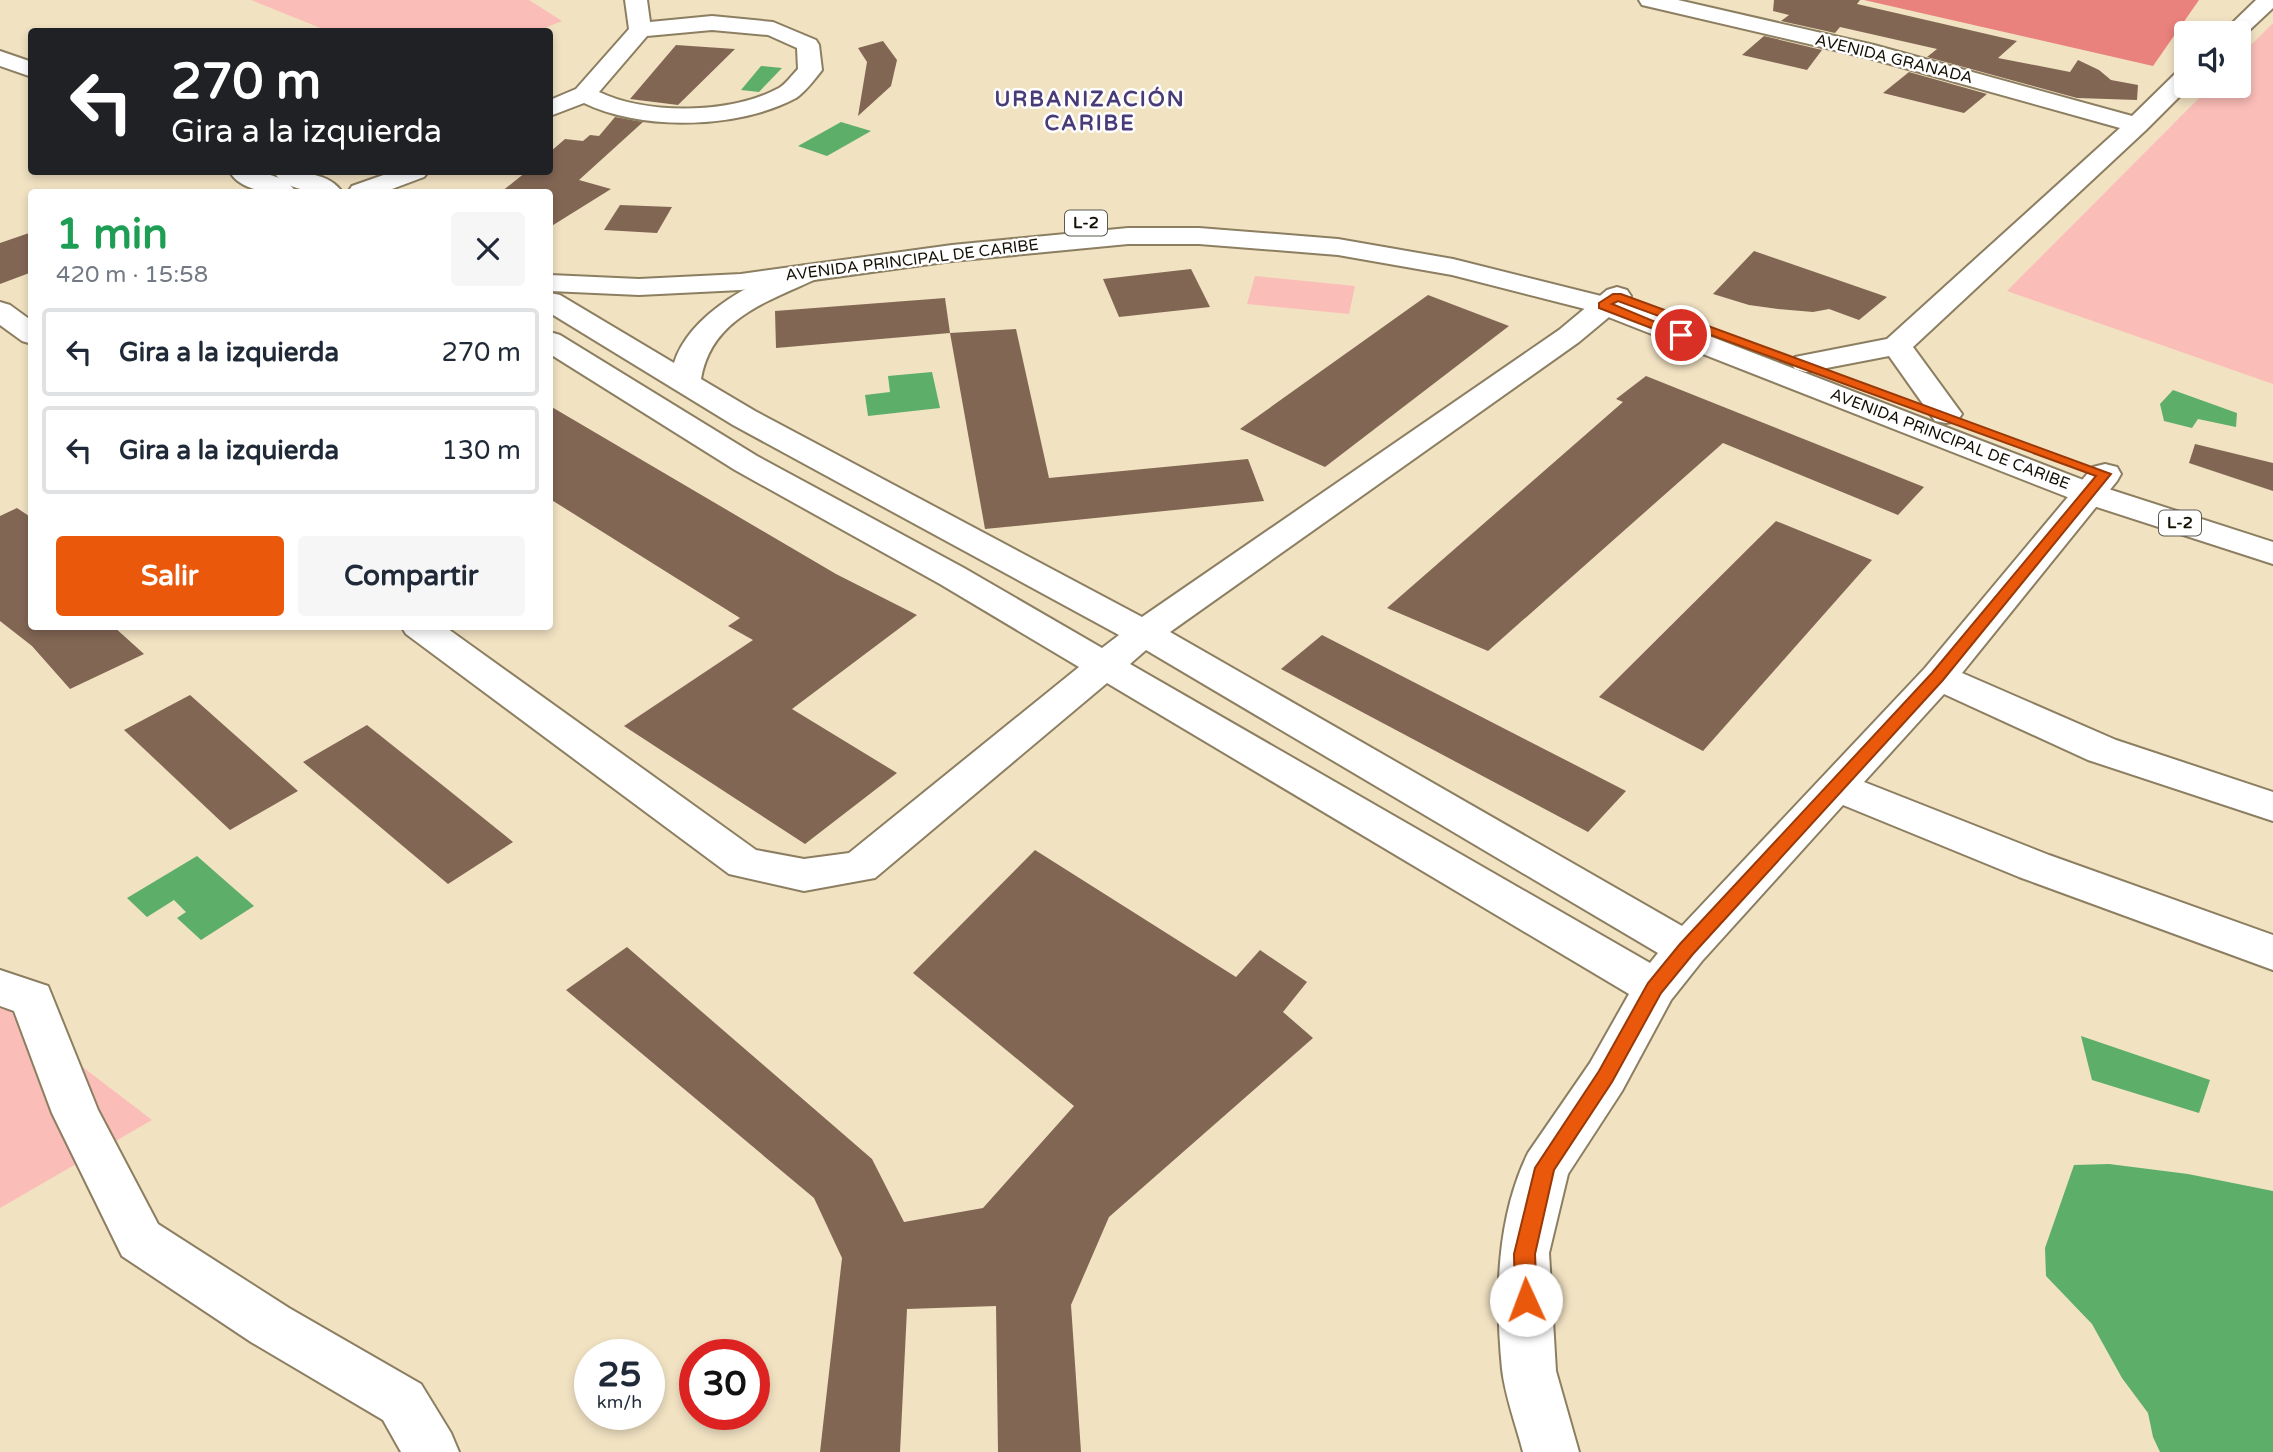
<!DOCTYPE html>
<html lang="es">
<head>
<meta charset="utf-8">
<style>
  body { margin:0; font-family:"Varela Round",sans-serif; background:#f6f6f7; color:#1f2937; height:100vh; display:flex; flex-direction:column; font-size:26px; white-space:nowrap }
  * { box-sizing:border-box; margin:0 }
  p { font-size:23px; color:#747a83 }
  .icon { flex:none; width:38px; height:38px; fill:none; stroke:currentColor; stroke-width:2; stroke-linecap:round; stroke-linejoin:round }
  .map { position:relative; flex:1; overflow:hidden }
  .side { position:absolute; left:28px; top:189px; width:525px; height:441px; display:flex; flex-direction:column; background:#fff; border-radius:7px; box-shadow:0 4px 10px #0003 }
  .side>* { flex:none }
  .banner { position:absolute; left:28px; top:28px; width:525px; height:147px; border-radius:7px; box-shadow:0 4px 10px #0003; background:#202124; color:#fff; overflow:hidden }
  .tools { position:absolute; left:2174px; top:21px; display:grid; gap:14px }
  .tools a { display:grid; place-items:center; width:77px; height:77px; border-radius:7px; background:#fff; box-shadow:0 4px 10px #0003; font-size:35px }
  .speed { position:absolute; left:574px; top:1339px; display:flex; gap:14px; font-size:35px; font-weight:700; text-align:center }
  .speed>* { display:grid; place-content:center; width:91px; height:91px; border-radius:50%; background:#fff; box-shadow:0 4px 10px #0003; line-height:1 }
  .speed small { font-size:18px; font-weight:400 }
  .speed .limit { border:10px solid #d22; background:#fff; color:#111 }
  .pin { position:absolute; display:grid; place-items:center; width:60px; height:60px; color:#fff; margin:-30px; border:4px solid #fff; border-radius:50%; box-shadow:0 2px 7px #0007 }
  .me { position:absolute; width:77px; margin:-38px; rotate:358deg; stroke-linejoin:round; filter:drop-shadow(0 0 5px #0008) }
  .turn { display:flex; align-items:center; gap:24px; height:147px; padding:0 28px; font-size:32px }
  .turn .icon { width:91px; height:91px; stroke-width:2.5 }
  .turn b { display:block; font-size:49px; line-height:60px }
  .round { display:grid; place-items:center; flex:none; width:74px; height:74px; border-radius:7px; background:#f6f6f7 }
  .summary { display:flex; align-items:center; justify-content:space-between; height:119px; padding:0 28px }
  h1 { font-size:42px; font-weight:700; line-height:52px; color:#1e9e55 }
  .cta { display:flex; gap:14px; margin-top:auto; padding:14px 28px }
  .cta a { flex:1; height:80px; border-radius:7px; background:#ea580c; color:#fff; font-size:28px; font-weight:700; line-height:80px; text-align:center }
  .cta a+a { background:#f6f6f7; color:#1f2937 }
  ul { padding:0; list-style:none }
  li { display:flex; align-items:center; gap:21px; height:88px; margin:0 14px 10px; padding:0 14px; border:4px solid #e0e1e3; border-radius:7px }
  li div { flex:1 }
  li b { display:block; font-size:26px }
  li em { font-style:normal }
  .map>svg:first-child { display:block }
  .green { fill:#fbbdb8 }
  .forest { fill:#e9817c }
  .water { fill:#5dae68 }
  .building { fill:#826654 }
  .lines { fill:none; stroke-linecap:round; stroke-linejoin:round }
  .minor-casing { stroke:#8c7e61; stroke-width:4 }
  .major-casing { stroke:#8c7e61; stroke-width:4 }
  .minor { fill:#fff; fill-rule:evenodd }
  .major { fill:#fff; fill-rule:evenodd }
  .route { fill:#ea580c; stroke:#983908; stroke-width:2 }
  .labels { text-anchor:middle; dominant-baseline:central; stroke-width:5; stroke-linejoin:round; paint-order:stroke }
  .far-street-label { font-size:16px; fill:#151005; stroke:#fff }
  .shield { fill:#fff; stroke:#5b5850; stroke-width:2 }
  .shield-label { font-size:16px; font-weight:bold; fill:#151005 }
  .far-district-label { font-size:21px; font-weight:bold; letter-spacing:2px; fill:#483b78; stroke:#fff }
</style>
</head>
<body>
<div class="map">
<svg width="2273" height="1452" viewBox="0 0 2273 1452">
  <rect width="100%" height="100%" fill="#f1e2c2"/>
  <g class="green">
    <polygon points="251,0 529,0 562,21 535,32 328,31"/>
    <polygon points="2273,23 2273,384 2007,291 2211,86 2238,86 2238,58"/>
    <polygon points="1255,276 1355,286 1349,314 1247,304"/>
    <polygon points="0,1004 152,1120 0,1208"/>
  </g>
  <polygon class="forest" points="1864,0 2199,0 2153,66"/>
  <g class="water">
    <polygon points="761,66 782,68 759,92 741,90"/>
    <polygon points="841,122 871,131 827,156 798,146"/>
    <polygon points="932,372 940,408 868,416 865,395 890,392 888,376"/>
    <polygon points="2173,390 2237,413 2236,427 2198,419 2192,428 2164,421 2160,404"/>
    <polygon points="197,856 254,906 201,940 177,918 186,912 174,900 147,917 127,898"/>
    <polygon points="2081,1036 2210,1080 2199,1113 2092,1080"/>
    <polygon points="2109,1164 2188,1174 2273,1191 2273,1452 2160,1452 2153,1437 2148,1413 2122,1378 2092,1324 2046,1276 2045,1248 2074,1165"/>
  </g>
  <g class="building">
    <polygon points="1774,0 1860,0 1857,4 2017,41 1998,58 2070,72 2078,60 2099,70 2111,80 2138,85 2137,100 2077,98 1927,57 1937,49 1840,27 1835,33 1781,21 1789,15 1773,11"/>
    <polygon points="1764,36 1822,50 1807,70 1742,55"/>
    <polygon points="883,41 897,60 891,86 858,116 867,62 858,48"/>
    <polygon points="676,45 735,49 678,105 630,99"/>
    <polygon points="1909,72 1987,94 1964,113 1883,93"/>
    <polygon points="615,117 643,122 579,180 611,189 550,227 550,192 501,192 526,172 550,172 550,152 565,139 583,141 590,135 599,136"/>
    <polygon points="620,205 672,207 657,233 604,230"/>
    <polygon points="32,232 32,272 0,284 0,243"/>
    <polygon points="1754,251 1887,297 1859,320 1829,309 1813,312 1778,309 1749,305 1713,294"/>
    <polygon points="1191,269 1210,307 1119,317 1103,279"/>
    <polygon points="1428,295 1509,326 1325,467 1240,429"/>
    <polygon points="945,298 950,333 776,348 775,311"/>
    <polygon points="1016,329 1049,478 1248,459 1264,501 985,529 950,333"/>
    <polygon points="1646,376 1924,487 1898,515 1723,443 1488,651 1387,608 1623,402 1616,399"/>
    <polygon points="550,406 836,574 917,615 792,709 897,773 805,844 624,726 753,640 728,626 740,618 550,499"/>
    <polygon points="2195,444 2273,463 2273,491 2189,463"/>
    <polygon points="17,508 32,518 32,626 113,626 144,654 70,689 32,646 0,621 0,516"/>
    <polygon points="1776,521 1872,560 1703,751 1599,697"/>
    <polygon points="1322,635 1626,791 1588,832 1281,669"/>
    <polygon points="190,695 298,791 230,830 124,730"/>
    <polygon points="367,725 446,788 513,842 448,884 303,762"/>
    <polygon points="1035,850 1236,977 1260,950 1307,982 1283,1012 1313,1038 1109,1217 1071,1305 1081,1452 998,1452 996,1306 907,1309 900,1452 820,1452 842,1258 814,1198 566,990 627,947 872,1159 904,1222 983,1208 1074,1106 913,973"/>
  </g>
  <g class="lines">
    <defs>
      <g id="minor">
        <path d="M625 0H647L650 22 712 16 773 22 816 40 819 45 822 70C815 79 805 92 796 98 738 129 642 131 584 103L550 116V100L576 89 629 29ZM712 30 768 35 797 48 798 69C792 75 786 84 779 88 731 114 647 115 599 92L647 36Z"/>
        <polygon points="1639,0 1678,0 1874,45 2132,116 2178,71 2186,69 2186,86 2190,86 2146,130 1913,347 1962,414 1957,421 1946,423 1935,421 1889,356 1806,372 1795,369 1791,363 1795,357 1887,339 2120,128 1869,58 1642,5"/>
        <polygon points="2256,0 2273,0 2273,8 2241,38 2238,38 2238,33 2222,33"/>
        <polygon points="392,172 428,172 424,177 384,192 348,192 352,186"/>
        <path d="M806 265 816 267 820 273 816 279C766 302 711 319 701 379L755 411 1142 617 1559 330 1607 290 1617 287 1627 290 1631 296 1627 302 1579 342 1170 632 1682 926 1925 668 2093 467 2105 464 2117 467 2121 474 2117 481 1962 673 2116 740 2273 792V821L2088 760 1944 694 1864 782 2049 855 2273 935V970L2019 877 1843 805 1702 961 1671 1000 1622 1091 1568 1174 1549 1253 1556 1371 1579 1452H1523C1516 1425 1505 1396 1502 1369 1495 1297 1496 1219 1528 1153L1590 1063 1629 994 1107 683 875 878 804 891 729 874 406 634 401 626H444L756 850 804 859 849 853 1079 667 940 584 735 470 550 354V332L560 335 757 456 964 568 1102 648 1119 635 733 425 550 313V293L560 295 674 363C690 313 758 277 806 265ZM1146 650 1658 953 1650 963 1130 664Z"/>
        <polygon points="0,302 10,305 32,321 32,344 22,341 0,325"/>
        <polygon points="0,970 48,986 98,1110 158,1224 289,1308 421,1384 451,1433 459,1452 401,1452 383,1420 251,1342 122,1256 52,1113 14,1011 0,1006"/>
      </g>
      <g id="major">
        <polygon points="0,51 32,62 32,77 0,66"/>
        <path d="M230 172C252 172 282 171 296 192 275 194 241 192 230 172Z"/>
        <path d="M274 172C296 172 328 171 342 192 322 194 284 191 274 172Z"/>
        <polygon points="1128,228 1199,228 1338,239 1453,259 1613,299 2099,486 2273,542 2273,564 2075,500 1593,311 1452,275 1338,255 1199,244 1128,244 952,261 741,290 639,295 550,291 550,275 639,279 741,274 952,245"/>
      </g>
    </defs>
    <use href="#minor" class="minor-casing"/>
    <use href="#major" class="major-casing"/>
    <use href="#minor" class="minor"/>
    <use href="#major" class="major"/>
  </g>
  <polygon class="route" points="1613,294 1621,294 2111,474 1943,680 1693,954 1661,993 1612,1082 1554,1170 1535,1254 1537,1300 1534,1307 1526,1310 1519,1307 1515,1300 1514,1254 1535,1168 1599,1071 1648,983 1680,944 1932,673 2096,476 1618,301 1612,304 1687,335 1677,338 1599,308 1599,303"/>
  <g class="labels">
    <g class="far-street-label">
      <text transform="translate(1894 59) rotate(14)">AVENIDA GRANADA</text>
      <text transform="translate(912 260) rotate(-7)">AVENIDA PRINCIPAL DE CARIBE</text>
      <text transform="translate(1950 439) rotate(21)">AVENIDA PRINCIPAL DE CARIBE</text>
    </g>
    <g class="shield">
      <rect x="1065" y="210.5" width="42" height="25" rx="5"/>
      <rect x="2159" y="510.5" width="42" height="25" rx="5"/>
    </g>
    <g class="shield-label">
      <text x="1086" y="223">L-2</text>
      <text x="2180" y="523">L-2</text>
    </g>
    <g class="far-district-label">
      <text x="1090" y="99">URBANIZACIÓN<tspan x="1090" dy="24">CARIBE</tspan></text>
    </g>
  </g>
</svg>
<div class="tools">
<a><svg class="icon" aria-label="sound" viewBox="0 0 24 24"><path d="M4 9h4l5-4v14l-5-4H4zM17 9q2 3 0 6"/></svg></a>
</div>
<div class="speed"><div>25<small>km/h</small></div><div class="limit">30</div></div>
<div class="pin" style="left:1681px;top:335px;background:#d93025"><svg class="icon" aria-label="arrive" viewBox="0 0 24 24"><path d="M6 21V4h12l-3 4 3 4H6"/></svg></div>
<svg class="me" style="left:1526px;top:1300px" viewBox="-20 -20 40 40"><circle r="19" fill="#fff"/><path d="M0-13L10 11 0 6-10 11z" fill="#ea580c"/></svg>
<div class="banner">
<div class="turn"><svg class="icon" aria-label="left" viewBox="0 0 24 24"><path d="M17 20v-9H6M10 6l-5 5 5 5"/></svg><div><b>270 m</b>Gira a la izquierda</div></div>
</div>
<section class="side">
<div class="summary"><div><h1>1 min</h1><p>420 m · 15:58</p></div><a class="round"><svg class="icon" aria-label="close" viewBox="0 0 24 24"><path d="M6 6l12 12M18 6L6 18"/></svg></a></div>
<ul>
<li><svg class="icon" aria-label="left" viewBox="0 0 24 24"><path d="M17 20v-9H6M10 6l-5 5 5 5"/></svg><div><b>Gira a la izquierda</b></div><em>270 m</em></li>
<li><svg class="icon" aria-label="left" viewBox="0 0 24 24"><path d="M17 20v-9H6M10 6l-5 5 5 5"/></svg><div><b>Gira a la izquierda</b></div><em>130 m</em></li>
</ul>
<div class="cta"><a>Salir</a><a>Compartir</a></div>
</section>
</div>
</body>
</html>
